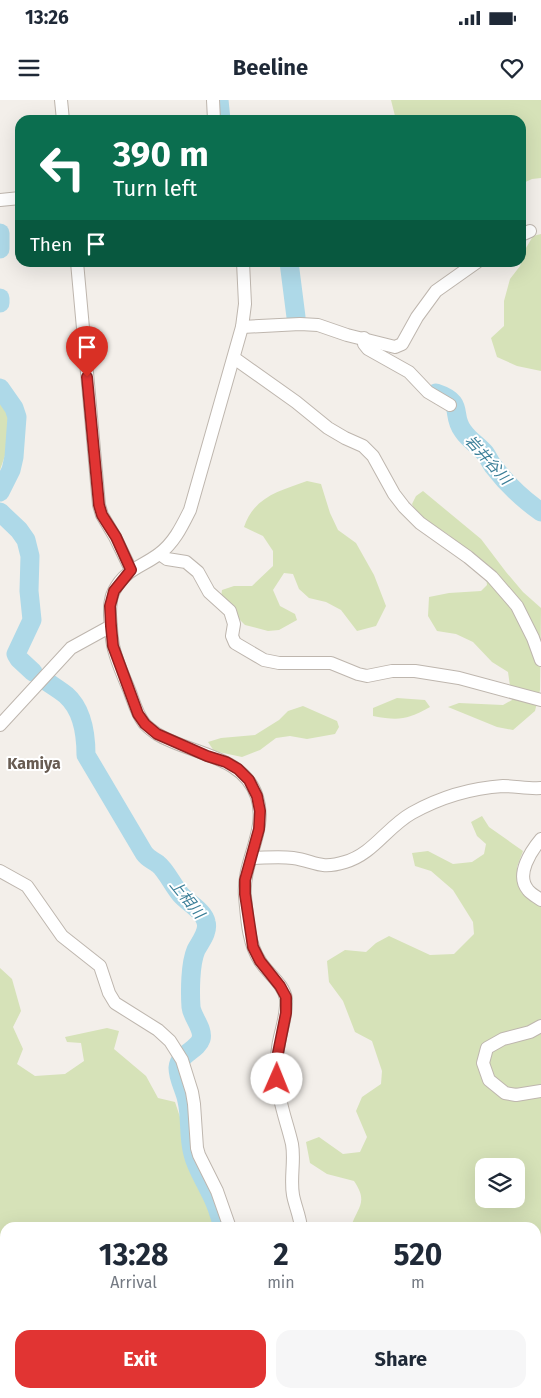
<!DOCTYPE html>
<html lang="en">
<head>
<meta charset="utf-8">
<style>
  body { margin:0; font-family:"Fira Sans","Noto Sans JP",sans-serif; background:#f6f6f7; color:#1f2937; height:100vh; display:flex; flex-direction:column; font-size:19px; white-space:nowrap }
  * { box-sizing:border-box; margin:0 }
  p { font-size:16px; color:#747a83 }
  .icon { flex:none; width:28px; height:28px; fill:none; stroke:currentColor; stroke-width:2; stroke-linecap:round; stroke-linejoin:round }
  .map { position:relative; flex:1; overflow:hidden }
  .details { position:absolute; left:0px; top:1122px; width:541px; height:176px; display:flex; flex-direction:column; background:#fff; border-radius:15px 15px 0 0; box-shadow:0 5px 20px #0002 }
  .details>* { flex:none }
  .banner { position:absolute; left:15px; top:15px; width:511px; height:152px; border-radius:15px; box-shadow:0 5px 20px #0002; background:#0b6e4f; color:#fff; overflow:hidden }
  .controls { position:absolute; left:475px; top:1058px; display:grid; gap:10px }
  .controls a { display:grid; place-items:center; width:50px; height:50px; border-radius:10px; background:#fff; box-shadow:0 5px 20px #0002; font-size:25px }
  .pin { position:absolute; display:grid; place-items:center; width:42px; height:42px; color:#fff; margin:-51px -21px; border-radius:50% 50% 50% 0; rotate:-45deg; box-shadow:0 0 5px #0007 }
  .pin .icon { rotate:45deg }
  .me { position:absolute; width:55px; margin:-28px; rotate:1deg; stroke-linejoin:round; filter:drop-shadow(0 0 4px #0008) }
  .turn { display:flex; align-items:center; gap:18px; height:105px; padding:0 15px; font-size:22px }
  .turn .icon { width:65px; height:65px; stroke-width:2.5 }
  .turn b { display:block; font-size:35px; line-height:42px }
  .then { display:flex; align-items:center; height:48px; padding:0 15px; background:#0003; gap:10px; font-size:19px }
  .eta { display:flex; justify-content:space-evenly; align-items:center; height:85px; text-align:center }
  .eta b { font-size:30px; font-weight:700; line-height:35px }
  .action { display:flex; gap:10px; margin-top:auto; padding:10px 15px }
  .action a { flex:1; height:58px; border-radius:15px; background:#e13433; color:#fff; font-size:20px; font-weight:700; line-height:58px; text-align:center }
  .action a+a { background:#f6f6f7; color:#1f2937 }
  .status { display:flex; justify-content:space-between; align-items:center; height:35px; padding:0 25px; background:#fff; direction:ltr }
  .status svg { height:14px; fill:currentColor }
  header { display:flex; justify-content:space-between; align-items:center; height:65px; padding:0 15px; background:#fff; font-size:22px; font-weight:700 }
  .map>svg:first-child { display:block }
  .green { fill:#d6e2b8; fill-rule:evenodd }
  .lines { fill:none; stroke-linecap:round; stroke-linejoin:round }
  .river { stroke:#aed9e8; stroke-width:19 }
  .minor-casing { stroke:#beb6ae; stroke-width:14 }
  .minor { stroke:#fff; stroke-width:12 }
  .route-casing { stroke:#922221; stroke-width:12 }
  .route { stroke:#e13433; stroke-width:9 }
  .labels { text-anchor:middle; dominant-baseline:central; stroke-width:4; stroke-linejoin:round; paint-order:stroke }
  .water-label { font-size:15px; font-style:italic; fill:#3a7e97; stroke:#fff }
  .quarter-label { font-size:16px; font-weight:bold; fill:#685c52; stroke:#fff }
</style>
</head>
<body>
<div class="status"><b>13:26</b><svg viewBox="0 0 49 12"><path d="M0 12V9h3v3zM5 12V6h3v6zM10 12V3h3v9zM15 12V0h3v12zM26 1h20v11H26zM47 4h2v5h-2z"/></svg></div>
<header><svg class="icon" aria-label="menu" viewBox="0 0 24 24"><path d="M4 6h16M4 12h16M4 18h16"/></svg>Beeline<svg class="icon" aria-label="heart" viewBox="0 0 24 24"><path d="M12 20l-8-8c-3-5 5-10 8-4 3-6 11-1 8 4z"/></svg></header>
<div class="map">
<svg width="541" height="1298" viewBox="0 0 541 1298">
  <rect width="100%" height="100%" fill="#f3efea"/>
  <g class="green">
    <polygon points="391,0 541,0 541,78 532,79 521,84 521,20 396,20"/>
    <polygon points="541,134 541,271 517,266 497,257 491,238 504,226 504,201 510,179 520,166 526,148 533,136"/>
    <polygon points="0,296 11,316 11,338 0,370"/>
    <path d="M307 381 321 384 330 413 338 430 356 443 374 475 386 506 376 526 357 531 341 510 326 502 309 498 299 489 293 474 284 473 273 490 280 506 295 514 297 520 279 530 268 531 245 525 237 517 221 497 222 490 234 486H252L273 466V451L263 436 244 427C254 397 279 391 307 381Z"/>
    <polygon points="423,391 481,439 506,472 523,492 541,508 540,590 535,611 513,630 497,627 448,607 459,603 503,605 512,600 508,572 492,562 473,542 456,534 437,531 428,516 429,497 449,493 481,491 487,485 485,468 449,435 417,414 412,404 416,396"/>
    <path d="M397 598 425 600 430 607C406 620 399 621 373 616V608Z"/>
    <polygon points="303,606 337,621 339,627 335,634 307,639 290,636 276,638 260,650 242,657 214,651 208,642 221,638 255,635 279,620 288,611"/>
    <path d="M482 716 489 727 523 751 517 767 519 785 541 799V1216L536 1204V1128L351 1127C357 1107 369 1103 354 1081L327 1074 310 1063 306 1042 319 1037 343 1054 360 1052 367 1037 356 1011 362 997 381 984 382 971 372 941 355 932 343 901 329 882 327 861 345 850 366 852 376 843 389 836 430 855 454 854 474 834 473 822 453 790 431 771 415 766 412 753 428 751 453 764 472 762 484 754 486 744 477 736 471 722ZM484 1066H516V1099H484Z"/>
    <polygon points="0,868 12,879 21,911 13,927 23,949 17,964 35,976 65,974 84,961 81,943 67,942 65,937 107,928 119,931 114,949 146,976 158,998 175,1002 182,1023 188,1060 207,1098 218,1127 5,1128 5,1294 192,1294 191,1298 0,1298"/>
    <polygon points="541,1276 541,1298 276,1298 279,1294 536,1294 536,1281"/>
  </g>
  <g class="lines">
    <g class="river">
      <polyline points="219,0 221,20"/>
      <polyline points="0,133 0,149"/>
      <polyline points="289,162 296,217"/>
      <polyline points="0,198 0,203"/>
      <polyline points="0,288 14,308 17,317 14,357 11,370 0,392"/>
      <path d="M436 293C466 303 450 314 463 331 469 340 478 345 485 353 488 357 490 362 493 366 506 383 524 400 541 412"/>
      <polyline points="0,412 19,430 26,440 30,456 29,491 32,520 16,554 19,559 33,572"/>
      <path d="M46 581C53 586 60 590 66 595 82 609 86 635 86 655L144 753C148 759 153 760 158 764 166 770 173 786 181 795 188 803 204 811 206 822 209 832 200 842 196 850 190 864 190 892 191 907 192 917 204 929 201 939 197 951 179 953 178 968 178 979 185 990 187 1001 191 1018 188 1037 193 1054 196 1067 204 1079 210 1092 216 1103 220 1116 223 1128"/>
      <polyline points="250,1298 250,1294"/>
    </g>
    <defs>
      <g id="minor">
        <polyline points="61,0 63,20"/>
        <polyline points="213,0 214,20"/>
        <polyline points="0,100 20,98"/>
        <polyline points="521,135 530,131"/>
        <polyline points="77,162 99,405 102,415 115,437 131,470"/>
        <path d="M243 162 245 204 242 227 190 410C182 426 174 443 159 454 142 467 125 469 114 491 110 498 110 507 110 515 111 525 111 535 113 545 116 561 124 577 130 592 134 603 137 614 144 623 147 627 153 631 157 634 189 654 244 655 257 697 268 730 242 762 245 796 247 817 248 843 260 861 267 873 284 884 286 899 287 912 283 924 280 937 277 950 276 964 277 978 278 1001 287 1022 292 1044 295 1061 290 1078 293 1095 295 1106 300 1116 301 1128"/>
        <polyline points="242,227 300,224 318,225 347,235 395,247 402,244 417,217 436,191 477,162"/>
        <polyline points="364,238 364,244 368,249 409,272 428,292 450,305"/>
        <polyline points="234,258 296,302 328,328 345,338 363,346 373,356 394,394 404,407 420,423 468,457 492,477 517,506 533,538 541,560"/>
        <polyline points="160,454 167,459 186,462 198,472 209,492 230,511 234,524 232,536 235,543 264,560 279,563 331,563 358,574 367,576 392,571 415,571 459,578 541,600"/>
        <polyline points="0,625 71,548 111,526"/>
        <path d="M541 739C531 751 515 775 528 790 531 794 537 797 541 800"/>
        <path d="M251 758C264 758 279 756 293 758 315 761 319 770 345 762 373 754 387 727 412 713 439 698 472 688 503 686 516 686 528 689 541 688"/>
        <polyline points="0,771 27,786 62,836 100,866 109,893 115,903 158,930 170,941 182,960 192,992 194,1004 197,1048 199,1055 217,1091 230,1128"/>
        <polyline points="541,926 530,932 503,939 487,948 483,963 489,980 505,993 516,995 541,991"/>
        <polyline points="266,1298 267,1294"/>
      </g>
    </defs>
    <use href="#minor" class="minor-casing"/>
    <use href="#minor" class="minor"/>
  </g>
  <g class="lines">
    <defs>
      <polyline id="route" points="87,277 99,405 102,415 116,437 131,470 114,491 110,506 111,526 113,546 138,614 145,624 157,634 207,656 226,662 238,669 249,680 257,696 260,711 259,729 245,780 245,794 253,847 260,861 280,886 286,897 286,913 277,958 277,979"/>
    </defs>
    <use href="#route" class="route-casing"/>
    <use href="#route" class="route"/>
  </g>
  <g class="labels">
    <g class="water-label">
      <text transform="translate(488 360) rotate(48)">岩井谷川</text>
      <text transform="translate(187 799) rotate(51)">上相川</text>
    </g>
    <g class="quarter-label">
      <text x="34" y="663">Kamiya</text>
    </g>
  </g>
</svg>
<div class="controls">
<a><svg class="icon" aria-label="layers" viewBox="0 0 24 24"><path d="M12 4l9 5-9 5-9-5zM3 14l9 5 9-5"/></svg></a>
</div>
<div class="pin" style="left:87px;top:277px;background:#d93025"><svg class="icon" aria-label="arrive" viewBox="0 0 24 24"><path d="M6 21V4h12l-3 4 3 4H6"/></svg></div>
<svg class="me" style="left:277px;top:979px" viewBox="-20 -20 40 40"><circle r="19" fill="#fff"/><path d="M0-13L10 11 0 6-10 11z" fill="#e13433"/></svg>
<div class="banner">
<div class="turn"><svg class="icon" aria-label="left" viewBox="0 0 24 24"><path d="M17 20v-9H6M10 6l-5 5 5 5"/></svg><div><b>390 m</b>Turn left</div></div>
<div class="then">Then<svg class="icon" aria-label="arrive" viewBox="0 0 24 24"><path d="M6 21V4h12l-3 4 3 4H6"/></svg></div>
</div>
<section class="details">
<div class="eta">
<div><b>13:28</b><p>Arrival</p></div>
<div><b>2</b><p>min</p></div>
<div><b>520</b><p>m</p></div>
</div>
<div class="action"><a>Exit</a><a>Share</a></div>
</section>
</div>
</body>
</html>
